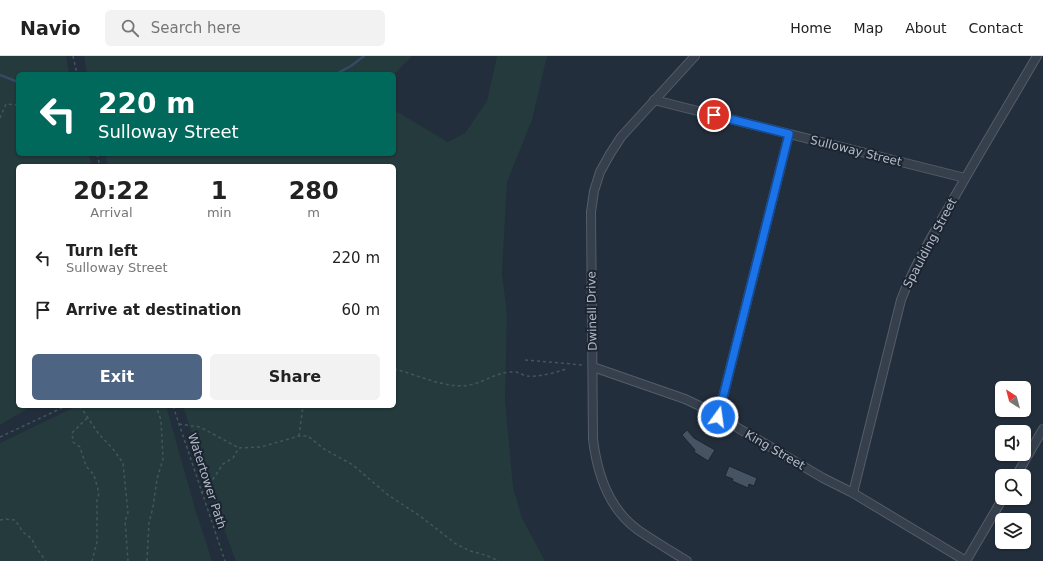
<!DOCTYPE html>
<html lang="en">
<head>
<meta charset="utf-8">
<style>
  body { margin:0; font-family:"DejaVu Sans",sans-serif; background:#f2f2f2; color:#222; height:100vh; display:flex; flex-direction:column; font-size:15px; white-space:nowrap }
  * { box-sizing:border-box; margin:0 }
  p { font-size:13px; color:#767676 }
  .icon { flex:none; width:22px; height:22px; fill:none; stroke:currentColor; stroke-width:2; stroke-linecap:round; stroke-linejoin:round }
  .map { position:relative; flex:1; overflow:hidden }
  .details { position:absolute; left:16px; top:108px; width:380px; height:244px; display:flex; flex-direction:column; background:#fff; border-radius:6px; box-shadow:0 1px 3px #0004 }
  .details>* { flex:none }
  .banner { position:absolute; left:16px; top:16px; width:380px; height:84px; border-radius:6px; box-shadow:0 1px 3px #0004; background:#00695c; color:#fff; overflow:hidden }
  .needle { width:26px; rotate:324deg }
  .fabs { position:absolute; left:995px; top:325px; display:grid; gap:8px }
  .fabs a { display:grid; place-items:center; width:36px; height:36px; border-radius:6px; background:#fff; box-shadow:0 1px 3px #0004; font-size:20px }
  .pin { position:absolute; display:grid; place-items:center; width:34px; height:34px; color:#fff; margin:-17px; border:2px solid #fff; border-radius:50%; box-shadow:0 1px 4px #0007 }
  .me { position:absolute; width:44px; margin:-22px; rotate:14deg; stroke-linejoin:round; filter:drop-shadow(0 0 3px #0008) }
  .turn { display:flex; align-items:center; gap:14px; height:84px; padding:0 16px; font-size:18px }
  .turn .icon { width:52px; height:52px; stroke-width:2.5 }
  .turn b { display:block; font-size:28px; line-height:34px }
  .eta { display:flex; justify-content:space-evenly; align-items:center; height:68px; text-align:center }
  .eta b { font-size:24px; font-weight:800; line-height:28px }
  .button { display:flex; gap:8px; margin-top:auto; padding:8px 16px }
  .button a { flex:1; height:46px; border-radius:6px; background:#4e6483; color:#fff; font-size:16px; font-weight:800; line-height:46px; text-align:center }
  .button a+a { background:#f2f2f2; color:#222 }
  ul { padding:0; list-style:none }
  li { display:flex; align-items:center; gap:12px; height:52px; padding:0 16px }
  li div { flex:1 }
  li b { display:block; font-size:15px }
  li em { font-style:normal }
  header { display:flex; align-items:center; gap:24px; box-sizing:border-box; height:56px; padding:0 20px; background:#fff; border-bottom:1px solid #e0e0e0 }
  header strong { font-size:19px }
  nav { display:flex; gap:22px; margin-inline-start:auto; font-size:14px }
  .search { width:280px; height:36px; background:#f2f2f2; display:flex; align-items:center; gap:10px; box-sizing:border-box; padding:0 14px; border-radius:6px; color:#767676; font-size:15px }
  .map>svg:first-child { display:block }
  .green { fill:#243a3c }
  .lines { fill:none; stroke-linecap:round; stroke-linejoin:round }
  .stream { stroke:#354a63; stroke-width:2.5 }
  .building { fill:#465362; stroke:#1d2632 }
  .minor-casing { stroke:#545d69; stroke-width:10 }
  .path { stroke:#42575a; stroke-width:1.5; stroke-dasharray:3 3; stroke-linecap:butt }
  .minor { stroke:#363f4c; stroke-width:8 }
  .route-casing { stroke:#114b97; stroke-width:10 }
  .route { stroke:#1a73e8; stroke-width:7 }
  .labels { text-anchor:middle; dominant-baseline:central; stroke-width:4; stroke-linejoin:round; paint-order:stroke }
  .street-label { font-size:12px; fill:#b1bac7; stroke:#1b2430 }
</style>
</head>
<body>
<header>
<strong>Navio</strong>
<div class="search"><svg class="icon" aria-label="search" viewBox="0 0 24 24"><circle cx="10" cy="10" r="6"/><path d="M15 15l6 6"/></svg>Search here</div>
<nav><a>Home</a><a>Map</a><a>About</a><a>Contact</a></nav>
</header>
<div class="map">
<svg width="1043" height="505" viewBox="0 0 1043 505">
  <rect width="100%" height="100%" fill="#222e3b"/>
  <g class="green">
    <polygon points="0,0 66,0 69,18 18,18 18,98 88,98 92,110 18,110 18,350 32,350 0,369"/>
    <polygon points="84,0 412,0 394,18 87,18"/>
    <polygon points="497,0 547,0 532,64 507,126 502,218 507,257 505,344 513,431 522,462 545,505 236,505 215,449 183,350 394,350 394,110 108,110 105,98 394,98 394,54 448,86 465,77 487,45"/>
    <polygon points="77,350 166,350 196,456 212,505 0,505 0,387"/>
  </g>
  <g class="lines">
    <g class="stream">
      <polyline points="336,18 351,10 364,0"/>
      <polyline points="0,19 18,26"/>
    </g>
  </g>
  <g class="building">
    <polygon points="687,374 694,382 715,394 708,405 694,396 695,394 682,379"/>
    <polygon points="729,410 757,422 754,430 749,428 748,432 732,425 733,423 725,420"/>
  </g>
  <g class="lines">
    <defs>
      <g id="minor">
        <polyline points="654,44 965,122"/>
        <polyline points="593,311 685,343 704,352 823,422 853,437 966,505"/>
        <polyline points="718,361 789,78"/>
        <polyline points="1016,420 1043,373"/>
        <path d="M853 437 901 244C914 210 932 180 950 149 978 99 1008 50 1037 0"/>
        <path d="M687 505C671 495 654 485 638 474 609 453 597 417 593 383L591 156 594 135 600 116 610 98 621 81 695 0"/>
        <polyline points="966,505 1003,442"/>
      </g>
    </defs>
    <use href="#minor" class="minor-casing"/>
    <g class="path">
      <polyline points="73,0 77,18"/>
      <polyline points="0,62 6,48 18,49"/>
      <polyline points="97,98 100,110"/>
      <polyline points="525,304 583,309"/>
      <path d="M394 313C420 319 448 335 474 328 487 324 499 316 512 316 517 315 522 319 527 320 540 321 554 317 566 313"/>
      <polyline points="80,350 98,377 113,393 123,407 128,457 125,465 128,505"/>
      <polyline points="173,350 225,505"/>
      <polyline points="87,362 72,377 73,386 80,391 86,410 94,419 99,437 97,444 97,486 92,505"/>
      <polyline points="179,368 200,371 239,392"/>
      <polyline points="299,380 303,350"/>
      <polyline points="0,381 66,350"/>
      <polyline points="201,437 207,432 223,408 233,402 239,392 261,391 299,380 308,380 324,393 353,409 388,439 420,460 456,488 470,495 485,499 499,505"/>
      <polyline points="0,464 5,463 15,464 23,476 32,483 35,490 46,505"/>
      <polyline points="147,505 149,467 153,451 157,423 163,403 161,364 156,350"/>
    </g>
    <use href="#minor" class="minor"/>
  </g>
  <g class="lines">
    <defs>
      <polyline id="route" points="714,59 789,78 718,361"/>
    </defs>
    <use href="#route" class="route-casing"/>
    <use href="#route" class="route"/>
  </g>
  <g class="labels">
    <g class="street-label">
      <text transform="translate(856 95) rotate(14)">Sulloway Street</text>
      <text transform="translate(930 187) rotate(-62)">Spaulding Street</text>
      <text transform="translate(592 255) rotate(-91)">Dwinell Drive</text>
      <text transform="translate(775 394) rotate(30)">King Street</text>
      <text transform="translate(207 425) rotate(72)">Watertower Path</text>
    </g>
  </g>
</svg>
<div class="fabs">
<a><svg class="needle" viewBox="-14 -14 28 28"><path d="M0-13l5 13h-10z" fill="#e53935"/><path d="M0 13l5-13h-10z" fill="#767676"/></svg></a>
<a><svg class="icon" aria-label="sound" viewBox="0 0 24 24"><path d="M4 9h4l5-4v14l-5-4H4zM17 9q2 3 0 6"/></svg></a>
<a><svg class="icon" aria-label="search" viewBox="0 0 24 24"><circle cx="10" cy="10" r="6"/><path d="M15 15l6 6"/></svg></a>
<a><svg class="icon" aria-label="layers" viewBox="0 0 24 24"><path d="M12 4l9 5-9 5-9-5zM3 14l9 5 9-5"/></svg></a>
</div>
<div class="pin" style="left:714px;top:59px;background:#d93025"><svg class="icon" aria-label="arrive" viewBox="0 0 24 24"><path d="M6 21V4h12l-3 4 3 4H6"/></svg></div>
<svg class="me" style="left:718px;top:361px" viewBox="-20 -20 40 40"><circle r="17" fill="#1a73e8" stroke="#fff" stroke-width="3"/><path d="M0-11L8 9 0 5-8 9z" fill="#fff"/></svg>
<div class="banner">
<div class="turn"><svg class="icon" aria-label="left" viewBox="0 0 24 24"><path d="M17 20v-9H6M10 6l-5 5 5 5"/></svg><div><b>220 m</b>Sulloway Street</div></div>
</div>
<section class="details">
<div class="eta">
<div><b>20:22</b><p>Arrival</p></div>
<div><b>1</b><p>min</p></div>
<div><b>280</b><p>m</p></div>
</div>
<ul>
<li><svg class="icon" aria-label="left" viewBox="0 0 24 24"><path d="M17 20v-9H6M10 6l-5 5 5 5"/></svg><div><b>Turn left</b><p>Sulloway Street</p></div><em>220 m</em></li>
<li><svg class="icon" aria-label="arrive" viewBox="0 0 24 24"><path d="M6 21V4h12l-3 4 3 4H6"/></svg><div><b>Arrive at destination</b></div><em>60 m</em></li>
</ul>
<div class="button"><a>Exit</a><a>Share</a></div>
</section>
</div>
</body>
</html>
